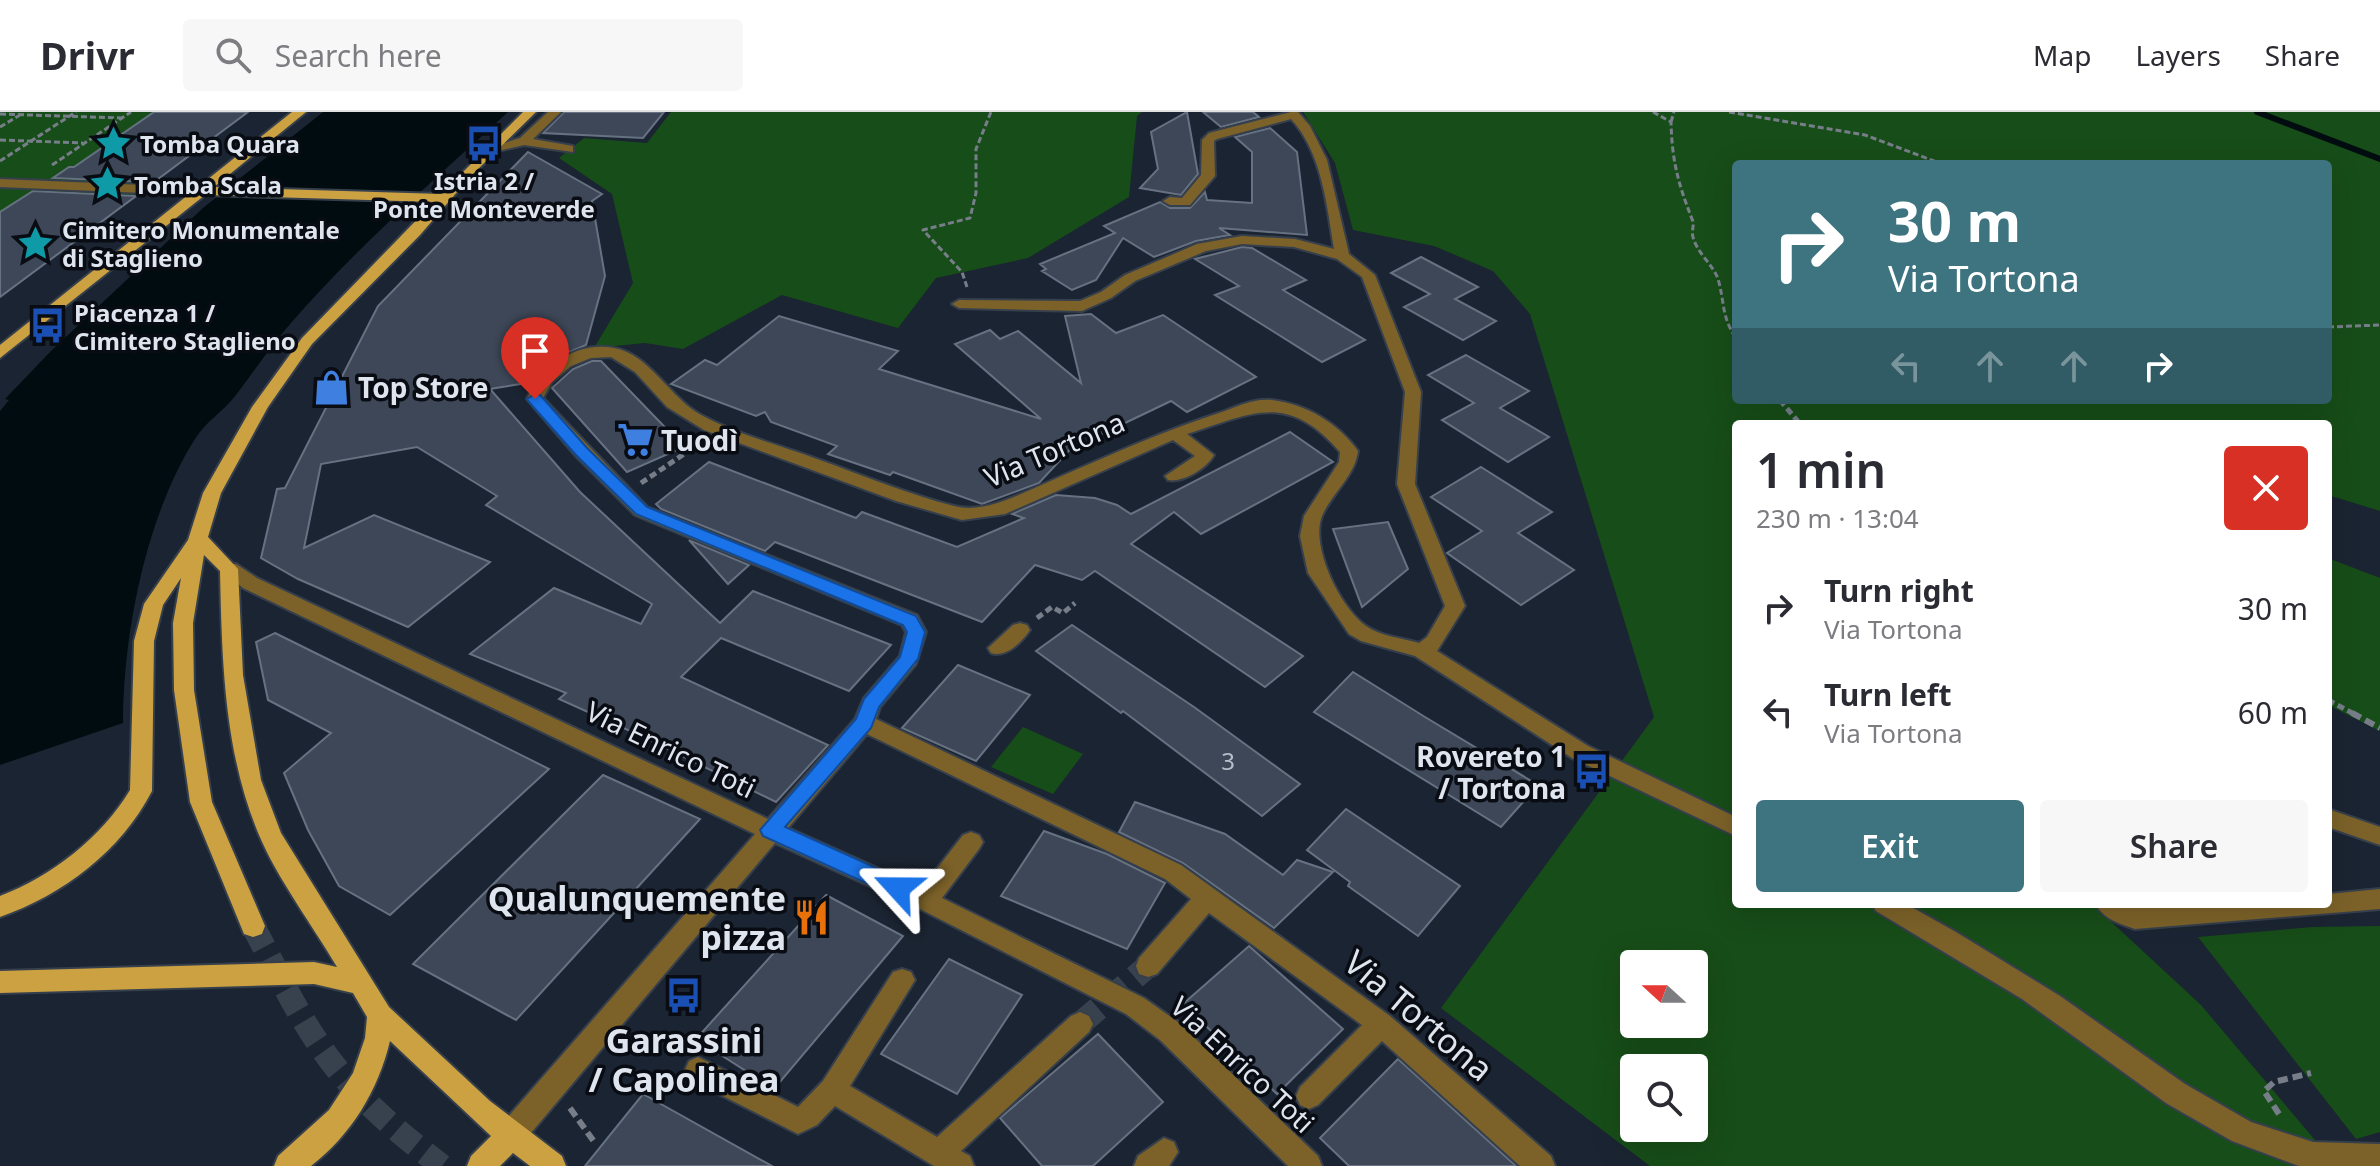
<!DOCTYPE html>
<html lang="en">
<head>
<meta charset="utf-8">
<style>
  body { margin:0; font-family:"Noto Sans",sans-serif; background:#f7f7f7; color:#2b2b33; height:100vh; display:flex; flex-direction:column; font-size:30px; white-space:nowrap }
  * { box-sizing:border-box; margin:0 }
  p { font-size:26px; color:#7c7c81 }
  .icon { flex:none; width:44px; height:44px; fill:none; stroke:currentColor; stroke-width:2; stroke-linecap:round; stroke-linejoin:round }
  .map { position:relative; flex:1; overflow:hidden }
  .details { position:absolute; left:1732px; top:308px; width:600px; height:488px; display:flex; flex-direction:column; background:#fff; border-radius:8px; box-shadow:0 8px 32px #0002 }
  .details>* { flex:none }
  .hud { position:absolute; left:1732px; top:48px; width:600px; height:244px; border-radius:8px; box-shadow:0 8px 32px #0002; background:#3e7380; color:#fff; overflow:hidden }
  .needle { width:52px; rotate:291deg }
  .controls { position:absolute; left:1620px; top:838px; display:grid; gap:16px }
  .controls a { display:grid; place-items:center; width:88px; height:88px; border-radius:8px; background:#fff; box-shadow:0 8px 32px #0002; font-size:40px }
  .pin { position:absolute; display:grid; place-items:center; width:68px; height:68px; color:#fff; margin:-82px -34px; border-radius:50% 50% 50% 0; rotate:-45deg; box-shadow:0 0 8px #0007 }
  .pin .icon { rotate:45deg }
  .me { position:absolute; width:88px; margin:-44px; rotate:294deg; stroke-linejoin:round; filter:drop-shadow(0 0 6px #0008) }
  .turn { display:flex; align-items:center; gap:28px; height:168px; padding:0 24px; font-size:36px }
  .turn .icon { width:104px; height:104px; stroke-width:2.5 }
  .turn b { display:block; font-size:56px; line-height:68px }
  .lanes { display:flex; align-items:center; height:76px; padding:0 24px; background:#0003; justify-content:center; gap:40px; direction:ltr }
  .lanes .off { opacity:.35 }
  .round { display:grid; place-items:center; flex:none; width:84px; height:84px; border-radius:8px; background:#f7f7f7 }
  .headline { display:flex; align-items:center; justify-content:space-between; height:136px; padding:0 24px }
  h1 { font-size:48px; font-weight:600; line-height:60px }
  .cta { display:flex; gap:16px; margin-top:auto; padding:16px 24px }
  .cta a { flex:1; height:92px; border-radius:8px; background:#3e7380; color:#fff; font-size:32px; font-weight:600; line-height:92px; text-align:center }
  .cta a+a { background:#f7f7f7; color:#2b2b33 }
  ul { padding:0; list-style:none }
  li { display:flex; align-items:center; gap:24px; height:104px; padding:0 24px }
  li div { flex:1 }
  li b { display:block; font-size:30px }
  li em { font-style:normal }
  header { display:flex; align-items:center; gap:48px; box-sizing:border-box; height:112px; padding:0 40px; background:#fff; border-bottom:2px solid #e1e1e2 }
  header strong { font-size:38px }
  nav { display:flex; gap:44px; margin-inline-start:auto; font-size:28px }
  .search { width:560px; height:72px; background:#f7f7f7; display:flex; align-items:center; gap:20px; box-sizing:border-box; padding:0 28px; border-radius:8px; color:#7c7c81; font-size:30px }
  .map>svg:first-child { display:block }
  .green { fill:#174d18; fill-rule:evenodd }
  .water { fill:#000c0f }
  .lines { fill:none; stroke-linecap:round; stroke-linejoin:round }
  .stream { stroke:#000c0f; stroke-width:6 }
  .building { fill:#3d4757; stroke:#667182; stroke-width:2 }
  .minor-tunnel { stroke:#38414e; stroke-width:24; stroke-dasharray:24 12; stroke-linecap:butt }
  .major-tunnel { stroke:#38414e; stroke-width:24; stroke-dasharray:24 12; stroke-linecap:butt }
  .minor-casing { stroke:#363f4c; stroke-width:4 }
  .major-casing { stroke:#363f4c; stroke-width:4 }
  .path-far2 { stroke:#777e8a; stroke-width:3; stroke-dasharray:6 3; stroke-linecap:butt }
  .path-far1 { stroke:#777e8a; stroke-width:5; stroke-dasharray:7 4; stroke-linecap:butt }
  .path { stroke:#777e8a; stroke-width:6; stroke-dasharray:10 5; stroke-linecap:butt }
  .minor { fill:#7c6229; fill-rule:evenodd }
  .major { fill:#cca141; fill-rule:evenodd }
  .route { fill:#1a73e8; stroke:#114b97; stroke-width:2 }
  .labels { text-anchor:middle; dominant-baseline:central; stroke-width:7; stroke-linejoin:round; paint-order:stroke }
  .far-poi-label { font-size:24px; font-weight:bold; fill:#dfe5ef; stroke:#090d13; text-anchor:start }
  .number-label { font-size:24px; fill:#b6bec9 }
  .poi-label { font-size:28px; font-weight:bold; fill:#dfe5ef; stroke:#090d13; text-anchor:start }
  .street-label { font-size:28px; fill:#dfe5ef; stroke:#090d13 }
  .near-poi-label { font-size:34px; font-weight:bold; fill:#dfe5ef; stroke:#090d13; text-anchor:end }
  .near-street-label { font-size:34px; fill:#dfe5ef; stroke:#090d13 }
</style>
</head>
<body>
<header>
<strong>Drivr</strong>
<div class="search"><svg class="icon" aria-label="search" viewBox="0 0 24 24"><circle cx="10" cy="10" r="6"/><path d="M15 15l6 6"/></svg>Search here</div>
<nav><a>Map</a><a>Layers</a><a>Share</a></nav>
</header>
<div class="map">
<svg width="2380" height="1054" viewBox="0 0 2380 1054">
  <rect width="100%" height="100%" fill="#1b2432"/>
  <g class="green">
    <polygon points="0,0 248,0 0,185"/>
    <polygon points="671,0 1142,0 1137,4 1129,85 1028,146 936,166 898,216 782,183 683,237 645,231 594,236 633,171 612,82 559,46 584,26 647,31"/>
    <path d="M1303 0H2380V399L2328 383V312H1736V792H2092L2201 893 2337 1054H1650L1441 896 1654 605 1530 202 1493 159 1434 134 1353 118 1335 51ZM1736 52H2328V288H1736ZM1634 852H1694V912H1634ZM1634 956H1694V1016H1634Z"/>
    <polygon points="2328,446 2380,466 2380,619 2328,593"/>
    <polygon points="1023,615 1083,642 1053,682 991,655"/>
    <polygon points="2380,814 2380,1020 2356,1027 2198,825 2313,815"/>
  </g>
  <path class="water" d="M323 0H508C434 68 357 135 291 211 271 234 254 259 236 283 224 299 205 310 195 327 146 404 123 522 123 611L0 653V299L9 288 5 287 51 239 203 96Z"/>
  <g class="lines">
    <polyline class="stream" points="2257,0 2380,47"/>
  </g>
  <g class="building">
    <polygon points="154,0 248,0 150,73 144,70 53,66 69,55 74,55"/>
    <polygon points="564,0 664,0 643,26 543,21"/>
    <polygon points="1187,0 1198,62 1181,83 1140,76 1158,57 1151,20"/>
    <polygon points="1203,0 1253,0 1259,5 1221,15"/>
    <polygon points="1270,16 1297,40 1307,123 1219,116 1230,123 1196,129 1154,145 1123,126 1096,168 1072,178 1042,159 1046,157 1040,152 1115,121 1104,114 1160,90 1170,96 1190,96 1205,80 1207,88 1252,91 1252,40 1235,25"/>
    <polygon points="528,40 602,82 592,89 605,164 586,233 560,244 533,270 490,277 580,380 720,511 753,479 891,533 849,579 721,526 681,565 828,633 776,690 639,623 559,587 566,581 470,542 554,476 641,512 652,492 486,393 497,384 417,335 321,352 304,436 374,403 490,450 408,515 298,467 261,446 277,377 285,376 378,194"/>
    <polygon points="33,79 136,84 0,185 0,100"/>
    <polygon points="1242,135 1252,136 1306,168 1283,178 1365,228 1322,250 1215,183 1239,174 1195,147"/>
    <polygon points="1421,145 1478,175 1455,187 1496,209 1463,228 1404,195 1430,182 1391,161"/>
    <polygon points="1091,202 1116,221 1163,203 1256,265 1187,300 1171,289 1102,322 1092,314 1039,371 982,392 893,360 890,363 828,342 837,334 771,310 765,300 756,304 671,272 705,248 717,253 779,204 898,239 879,257 1041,307 955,232 990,218 1000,227 1018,219 1081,271 1065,204"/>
    <polygon points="1466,243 1529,279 1500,296 1549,325 1508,350 1442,308 1474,291 1428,263"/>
    <polygon points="592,249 601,249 684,335 627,360 552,276 573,257"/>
    <polygon points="1290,320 1333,350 1201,422 1174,400 1131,432 1303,544 1265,575 1095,459 1082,468 1035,453 982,510 775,430 765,439 661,397 656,392 709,350 856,406 862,400 957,435 1024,406 1012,402 1056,383 1095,386 1117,393 1131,402"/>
    <polygon points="1481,355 1552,400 1518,421 1574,458 1521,493 1447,441 1482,419 1431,385"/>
    <polygon points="1388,410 1408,457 1362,495 1333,417"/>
    <polygon points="689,428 749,453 728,472"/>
    <polygon points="1072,513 1194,595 1300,672 1262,704 1123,599 1121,601 1036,539"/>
    <polygon points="275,521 461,613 549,657 390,803 339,774 308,718 284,661 331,621 268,588 256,530"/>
    <polygon points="958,553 1030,583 976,649 902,616"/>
    <polygon points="1353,560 1425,605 1538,673 1501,715 1314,600"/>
    <polygon points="603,663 700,707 516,908 413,852"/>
    <polygon points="1135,690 1225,722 1283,763 1297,748 1333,760 1274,816 1183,751 1119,720"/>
    <polygon points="1346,697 1460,774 1418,824 1348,774 1350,770 1307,738"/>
    <polygon points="1044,719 1107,742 1165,771 1127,837 1001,784"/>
    <polygon points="826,783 903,824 774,977 696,927"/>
    <polygon points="1249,834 1343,917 1277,982 1183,892"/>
    <polygon points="949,847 1022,883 957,982 881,942"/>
    <polygon points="1098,922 1163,990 1093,1054 1042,1054 1000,1006"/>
    <polygon points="1398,947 1516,1054 1349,1054 1320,1026"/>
    <polygon points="643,982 772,1054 585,1054"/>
  </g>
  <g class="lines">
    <polyline class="minor-tunnel" points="1080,912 1148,854"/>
    <path class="major-tunnel" d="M253 814C277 859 299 907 330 948 361 989 401 1023 442 1054"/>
    <defs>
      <g id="minor">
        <polygon points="548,0 561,0 533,27 573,34 573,40 524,33 498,39 492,35 520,26"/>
        <path d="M1291 0H1298L1310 14 1327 48 1349 142 1375 163 1421 280 1415 372 1465 494 1437 539 1588 634 1736 705V724L1572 646 1415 544 1361 529 1349 522 1308 461 1300 424 1304 404 1339 350 1340 340C1287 279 1253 301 1187 322L1214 343C1207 356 1183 371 1168 368L1165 364 1195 344 1173 328 1005 402 962 408 896 389 704 318 667 295 635 260 611 245 591 246 571 254 552 270 543 286 647 395 917 503 926 520 916 552 880 595 876 607 1181 753 1390 904 1551 1044 1555 1054H1520L1382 929 1318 993 1309 997 1300 993 1296 984 1300 975 1362 913 1209 801 1157 862 1148 865 1139 862 1136 854 1139 846 1191 787 1165 767 867 622 788 716 922 776 963 723 971 720 979 723 983 730 979 737 942 786 1144 886 1178 910 1318 1044 1322 1054H1288L1160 928 1126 902 918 796 775 731 520 1034 510 1038 500 1034 496 1024 500 1014 755 722 243 476 220 457 222 452H236L257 466 768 707 855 607 864 586 900 544 906 520 902 513 635 403 575 343 527 287C541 254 577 229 614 236 650 242 670 287 703 304 739 323 779 333 817 347 862 363 907 382 954 394 985 402 1017 383 1046 371 1103 346 1160 320 1219 301 1236 295 1254 286 1272 288 1306 292 1338 311 1358 339 1355 364 1332 381 1322 404 1310 434 1340 496 1366 514 1380 524 1402 526 1419 531L1427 525 1445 494 1397 372 1405 280 1362 165 1337 147 1294 135 1242 132 1206 139 1135 169 1111 186 1082 199 959 196 952 192 959 188 1080 189 1101 180 1125 163 1197 132 1242 124 1295 127 1334 137C1327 95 1322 40 1291 7L1217 27 1214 29 1215 64 1190 93H1170L1163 89 1170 85 1182 86 1201 63 1202 28 1209 21Z"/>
        <polygon points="0,67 144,73 151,77 144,81 0,75"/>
        <polygon points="184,75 198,75 205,79 198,83 179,82 177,79"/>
        <path d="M1020 511 1027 513 1030 518C1022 530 1006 546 991 541L988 536 1013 513Z"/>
        <polygon points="2328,697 2380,715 2380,733 2328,715"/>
        <path d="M2380 777V797L2135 817C2120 812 2103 807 2096 792 2111 792 2126 795 2139 795 2202 794 2265 792 2328 792V782Z"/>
        <polygon points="1872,792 1906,792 1956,820 2060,884 2185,972 2251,1010 2313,1030 2380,1032 2380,1054 2299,1054 2232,1029 2166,991 2022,887 1876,799"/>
        <polygon points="902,857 911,860 915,868 850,974 937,1025 1071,904 1080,900 1089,904 1093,912 1089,920 961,1039 970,1044 974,1054 934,1054 835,994 817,1013 798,1022 689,967 685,958 689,949 698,945 798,995 823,969 893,860"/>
        <polygon points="1164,1026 1174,1030 1178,1040 1169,1054 1134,1054 1138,1044"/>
      </g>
      <path id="major" d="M292 0H306L214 75 441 82 523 0H536L470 65 420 123 312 232 268 295 221 381 208 425 238 457 243 563 261 668 281 721 389 895 490 989 562 1044 566 1054H530L513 1041 500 1054H467L471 1044 491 1024 390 929C378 979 351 1023 311 1054H274L278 1044 329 998 353 961 365 926 367 905 353 881 314 872 0 881V859L314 850 337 855C313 814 277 766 259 723 224 640 222 548 220 459L204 443 193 511 194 578 212 690 265 814 262 822 253 825 244 822 190 690 174 578 173 511 181 466 163 493 154 529 152 679C121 739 63 783 0 805V784C52 764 101 726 130 678L134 529 144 492 188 428 203 381 252 295 302 226 434 90 205 83 0 246V233Z"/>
    </defs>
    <use href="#minor" class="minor-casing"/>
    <use href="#major" class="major-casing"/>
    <g class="path-far2">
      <path d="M1653 0 1671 10C1672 49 1678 71 1692 107 1695 113 1691 119 1693 125 1697 141 1714 154 1718 167 1725 191 1721 204 1736 226"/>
      <polyline points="1729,0 1865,23 1942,52"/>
      <polyline points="0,2 122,6"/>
      <polyline points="1671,10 1674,0"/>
      <polyline points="0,15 20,3"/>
      <polyline points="0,28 83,31"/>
      <polyline points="0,49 76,0"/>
      <polyline points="52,53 131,0"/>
      <polyline points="967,175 962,160 923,118 970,106 976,81 976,37 991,0"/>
      <polyline points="2328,215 2380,213"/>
    </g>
    <g class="path-far1">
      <polyline points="1780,288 1800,312"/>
      <polyline points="641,371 699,332"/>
      <polyline points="1037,506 1052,495 1063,501 1075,491"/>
      <polyline points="2328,588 2356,603"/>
    </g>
    <g class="path">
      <polyline points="2352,601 2380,616"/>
      <polyline points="570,996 595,1031"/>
      <polyline points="2279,1002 2264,979 2274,970 2311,961"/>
    </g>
    <use href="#minor" class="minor"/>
    <use href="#major" class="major"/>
  </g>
  <polygon class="route" points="535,282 540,283 587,336 647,395 916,504 925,520 918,547 879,595 871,616 785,715 905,769 909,776 905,782 898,785 890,782 763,724 760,718 856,607 864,587 900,545 907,520 903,513 636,402 576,343 529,290 527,287"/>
  <defs>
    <symbol id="sight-bare" viewBox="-9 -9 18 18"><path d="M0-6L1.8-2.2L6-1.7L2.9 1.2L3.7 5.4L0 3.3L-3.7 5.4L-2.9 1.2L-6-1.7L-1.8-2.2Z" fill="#0f9aa8" stroke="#090d13" stroke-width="2.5" paint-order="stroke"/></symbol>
    <symbol id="bus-bare" viewBox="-9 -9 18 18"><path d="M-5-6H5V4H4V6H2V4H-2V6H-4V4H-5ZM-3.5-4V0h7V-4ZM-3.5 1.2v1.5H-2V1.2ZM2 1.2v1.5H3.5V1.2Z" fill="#1a4fb4" stroke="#090d13" stroke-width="2.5" paint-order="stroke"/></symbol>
    <symbol id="shop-bare" viewBox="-9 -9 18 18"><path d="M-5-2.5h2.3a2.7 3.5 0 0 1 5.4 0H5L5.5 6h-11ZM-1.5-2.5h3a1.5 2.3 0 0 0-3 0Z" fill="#3f7fe0" stroke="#090d13" stroke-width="2.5" paint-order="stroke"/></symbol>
    <symbol id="supermarket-bare" viewBox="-9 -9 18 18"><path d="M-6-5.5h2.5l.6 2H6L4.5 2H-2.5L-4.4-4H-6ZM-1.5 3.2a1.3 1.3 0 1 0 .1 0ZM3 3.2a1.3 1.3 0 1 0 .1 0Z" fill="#3f7fe0" stroke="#090d13" stroke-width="2.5" paint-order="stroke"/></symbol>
    <symbol id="restaurant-bare" viewBox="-9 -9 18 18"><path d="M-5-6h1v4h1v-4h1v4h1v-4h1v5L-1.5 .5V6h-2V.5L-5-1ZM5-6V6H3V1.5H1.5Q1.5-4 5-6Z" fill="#e8710a" stroke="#090d13" stroke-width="2.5" paint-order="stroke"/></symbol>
  </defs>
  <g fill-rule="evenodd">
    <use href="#sight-bare" x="88" y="6" width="51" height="51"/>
    <use href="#bus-bare" x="458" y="6" width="51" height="51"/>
    <use href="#sight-bare" x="82" y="46" width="51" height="51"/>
    <use href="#sight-bare" x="10" y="106" width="51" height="51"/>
    <use href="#bus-bare" x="22" y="188" width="51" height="51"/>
    <use href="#shop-bare" x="306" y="250" width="51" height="51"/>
    <use href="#supermarket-bare" x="610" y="302" width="51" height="51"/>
    <use href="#bus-bare" x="1566" y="634" width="51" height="51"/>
    <use href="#restaurant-bare" x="786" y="780" width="51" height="51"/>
    <use href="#bus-bare" x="658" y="858" width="51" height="51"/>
  </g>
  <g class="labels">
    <g class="far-poi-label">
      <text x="140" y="31">Tomba Quara</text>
      <text x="484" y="68" text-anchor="middle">Istria 2 /<tspan x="484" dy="28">Ponte Monteverde</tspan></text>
      <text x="134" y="72">Tomba Scala</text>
      <text x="62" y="117">Cimitero Monumentale<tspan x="62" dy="28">di Staglieno</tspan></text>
      <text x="74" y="200">Piacenza 1 /<tspan x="74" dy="28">Cimitero Staglieno</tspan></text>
    </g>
    <g class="number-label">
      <text x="1228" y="648">3</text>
    </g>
    <g class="poi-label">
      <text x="358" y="275">Top Store</text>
      <text x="661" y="328">Tuodì</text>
      <text x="1566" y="644" text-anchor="end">Rovereto 1<tspan x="1566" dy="32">/ Tortona</tspan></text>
    </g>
    <g class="street-label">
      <text transform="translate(1054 337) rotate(-23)">Via Tortona</text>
      <text transform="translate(671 637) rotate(26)">Via Enrico Toti</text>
      <text transform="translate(1243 952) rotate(43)">Via Enrico Toti</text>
    </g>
    <g class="near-poi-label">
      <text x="786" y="786">Qualunquemente<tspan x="786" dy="39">pizza</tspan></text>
      <text x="684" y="928" text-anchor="middle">Garassini<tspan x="684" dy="39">/ Capolinea</tspan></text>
    </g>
    <g class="near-street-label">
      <text transform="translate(1419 903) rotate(40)">Via Tortona</text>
    </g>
  </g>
</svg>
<div class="controls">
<a><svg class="needle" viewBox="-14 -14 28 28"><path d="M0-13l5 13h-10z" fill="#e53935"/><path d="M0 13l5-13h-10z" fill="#7c7c81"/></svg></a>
<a><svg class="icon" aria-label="search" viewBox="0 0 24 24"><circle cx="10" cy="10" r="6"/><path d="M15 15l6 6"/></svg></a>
</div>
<div class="pin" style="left:535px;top:287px;background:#d93025"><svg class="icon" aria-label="arrive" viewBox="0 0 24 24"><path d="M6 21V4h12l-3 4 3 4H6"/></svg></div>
<svg class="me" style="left:898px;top:776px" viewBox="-20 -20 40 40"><path d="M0-17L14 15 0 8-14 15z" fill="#1a73e8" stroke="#fff" stroke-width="4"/></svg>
<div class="hud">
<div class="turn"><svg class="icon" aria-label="right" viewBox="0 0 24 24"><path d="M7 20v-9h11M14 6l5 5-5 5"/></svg><div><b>30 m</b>Via Tortona</div></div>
<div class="lanes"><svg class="icon off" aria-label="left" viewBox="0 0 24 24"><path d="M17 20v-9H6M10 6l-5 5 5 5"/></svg><svg class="icon off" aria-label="ahead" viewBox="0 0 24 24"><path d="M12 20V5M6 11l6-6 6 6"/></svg><svg class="icon off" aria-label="ahead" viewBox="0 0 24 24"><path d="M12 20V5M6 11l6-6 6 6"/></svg><svg class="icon" aria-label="right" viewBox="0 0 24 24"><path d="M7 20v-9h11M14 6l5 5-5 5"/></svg></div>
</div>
<section class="details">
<div class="headline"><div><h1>1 min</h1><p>230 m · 13:04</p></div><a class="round" style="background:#d93025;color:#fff"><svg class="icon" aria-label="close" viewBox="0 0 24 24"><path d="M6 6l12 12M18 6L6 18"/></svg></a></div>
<ul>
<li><svg class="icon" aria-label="right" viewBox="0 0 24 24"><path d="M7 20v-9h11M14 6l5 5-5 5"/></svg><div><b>Turn right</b><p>Via Tortona</p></div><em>30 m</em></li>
<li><svg class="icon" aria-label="left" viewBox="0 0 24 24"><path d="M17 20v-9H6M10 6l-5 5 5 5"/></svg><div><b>Turn left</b><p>Via Tortona</p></div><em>60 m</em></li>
</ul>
<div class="cta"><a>Exit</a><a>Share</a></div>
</section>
</div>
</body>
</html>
